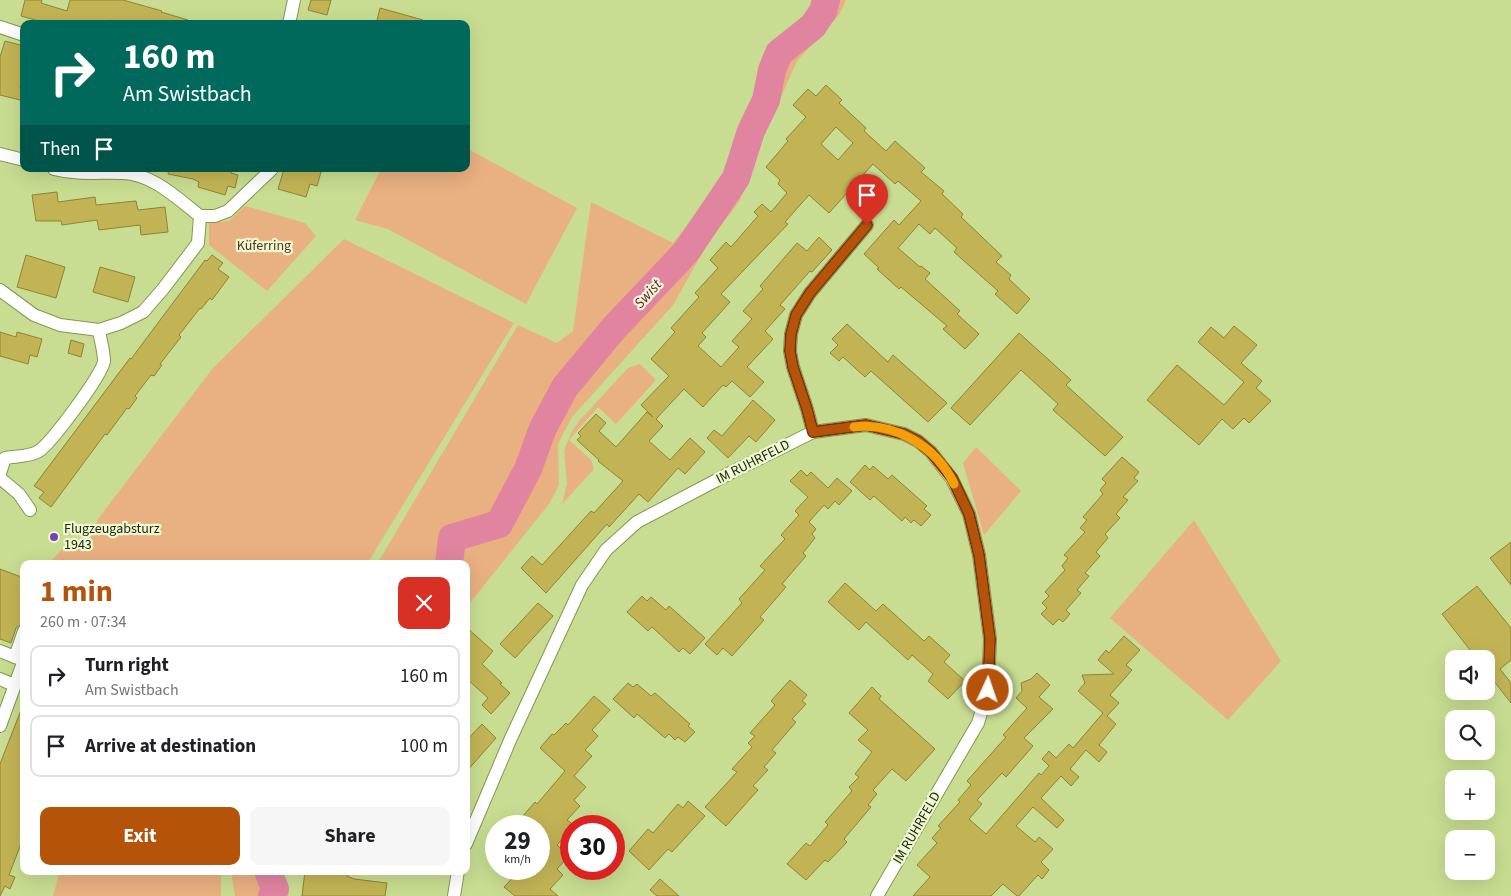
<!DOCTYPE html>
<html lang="en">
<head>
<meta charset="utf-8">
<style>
  body { margin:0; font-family:"Source Sans 3",sans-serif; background:#f6f6f6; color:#202124; height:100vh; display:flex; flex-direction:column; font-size:19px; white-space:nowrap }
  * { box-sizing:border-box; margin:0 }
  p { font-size:16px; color:#757577 }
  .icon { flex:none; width:28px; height:28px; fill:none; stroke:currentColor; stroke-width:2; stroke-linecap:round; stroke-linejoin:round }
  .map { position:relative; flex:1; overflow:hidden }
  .drawer { position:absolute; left:20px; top:560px; width:450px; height:315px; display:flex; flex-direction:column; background:#fff; border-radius:10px; box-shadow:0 5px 20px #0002 }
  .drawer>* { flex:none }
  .hud { position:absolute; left:20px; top:20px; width:450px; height:152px; border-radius:10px; box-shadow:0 5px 20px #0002; background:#00695c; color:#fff; overflow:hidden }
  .buttons { position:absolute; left:1445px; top:650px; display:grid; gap:10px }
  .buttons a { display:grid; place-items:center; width:50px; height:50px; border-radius:10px; background:#fff; box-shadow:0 5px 20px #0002; font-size:25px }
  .speed { position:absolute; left:485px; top:815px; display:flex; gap:10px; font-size:25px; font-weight:700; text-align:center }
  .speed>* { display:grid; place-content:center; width:65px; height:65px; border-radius:50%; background:#fff; box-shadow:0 5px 20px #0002; line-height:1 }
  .speed small { font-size:12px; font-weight:400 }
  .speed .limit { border:8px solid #d22; background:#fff; color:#111 }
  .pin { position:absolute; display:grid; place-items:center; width:42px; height:42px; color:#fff; margin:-51px -21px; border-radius:50% 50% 50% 0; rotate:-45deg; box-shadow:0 0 5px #0007 }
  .pin .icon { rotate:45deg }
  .me { position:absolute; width:55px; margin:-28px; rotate:3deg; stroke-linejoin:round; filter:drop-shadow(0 0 4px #0008) }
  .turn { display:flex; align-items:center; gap:18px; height:105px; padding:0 20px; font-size:22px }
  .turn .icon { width:65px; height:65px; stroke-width:2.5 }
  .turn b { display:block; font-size:35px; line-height:42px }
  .then { display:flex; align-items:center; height:48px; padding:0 20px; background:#0003; gap:10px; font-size:19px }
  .round { display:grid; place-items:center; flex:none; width:52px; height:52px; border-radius:10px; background:#f6f6f6 }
  .head { display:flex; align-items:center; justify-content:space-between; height:85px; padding:0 20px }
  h1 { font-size:30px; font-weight:700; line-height:38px; color:#b45309 }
  .button { display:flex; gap:10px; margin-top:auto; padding:10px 20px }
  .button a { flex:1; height:58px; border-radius:10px; background:#b45309; color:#fff; font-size:20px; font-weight:700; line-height:58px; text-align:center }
  .button a+a { background:#f6f6f6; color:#202124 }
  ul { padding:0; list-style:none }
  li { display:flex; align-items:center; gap:15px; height:62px; margin:0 10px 8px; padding:0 10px; border:2px solid #e0e0e0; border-radius:10px }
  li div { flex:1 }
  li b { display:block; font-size:19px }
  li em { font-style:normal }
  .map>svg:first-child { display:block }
  .green { fill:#e9b081 }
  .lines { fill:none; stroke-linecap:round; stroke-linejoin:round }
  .river { stroke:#e084a0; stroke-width:28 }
  .building { fill:#c2b455; stroke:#8f8333; fill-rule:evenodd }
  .street-casing { stroke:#84974e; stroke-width:14 }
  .street { stroke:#fff; stroke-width:12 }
  .route-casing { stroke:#753606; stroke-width:12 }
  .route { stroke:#b45309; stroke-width:9 }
  .slow { stroke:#f59e0b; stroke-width:9 }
  .poi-dot { fill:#7741b8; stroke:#eef9d4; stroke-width:2 }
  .labels { text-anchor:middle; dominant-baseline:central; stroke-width:4.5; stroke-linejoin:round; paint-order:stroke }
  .park-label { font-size:14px; fill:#53351a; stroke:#eef9d4 }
  .street-label { font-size:14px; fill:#1e2506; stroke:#eef9d4 }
  .poi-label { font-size:14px; fill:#1e2506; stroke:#eef9d4; text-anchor:start }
  .water-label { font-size:15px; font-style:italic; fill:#681537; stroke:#eef9d4 }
</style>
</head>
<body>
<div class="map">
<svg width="1511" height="896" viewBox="0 0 1511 896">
  <rect width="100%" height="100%" fill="#c8dd91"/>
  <g class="green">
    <path d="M818 0H846L839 15 797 61 760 144 753 170 740 200 730 214 712 236 673 305 572 417 558 444 559 485 549 504 466 608V564H377L518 325 557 343 573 331 591 202 673 243 702 206 726 172 766 58C780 35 809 27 818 0Z"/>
    <polygon points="466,148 577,208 526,304 388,229 355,220 381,169 466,169"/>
    <polygon points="245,206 305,223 316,236 267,291 209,245 209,223 229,221"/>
    <polygon points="344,239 514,323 367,564 63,564 52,560 67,544 77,545 90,541 98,519 213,368"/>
    <polygon points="640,364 656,380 616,424 598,407 569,440 591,460 594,469 562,504 567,484 564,451 571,433 579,421 628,368"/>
    <polygon points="976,447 1021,491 984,535 963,463"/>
    <polygon points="1194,520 1281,661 1228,720 1110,618"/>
    <polygon points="60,871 221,871 221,896 53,896"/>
    <polygon points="231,871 276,871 278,890 276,896 235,896"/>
  </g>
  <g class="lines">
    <g class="river">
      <polyline points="449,564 452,538 499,524 528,469 543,428 565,387 614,328 686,252 736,178 751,131 766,100 772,70 779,53 813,26 823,11 826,0"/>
      <polyline points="268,871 275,889 272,896"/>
    </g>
  </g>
  <g class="building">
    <polygon points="25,0 42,0 41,3 67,11 70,0 123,0 162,11 161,12 188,20 188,24 124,24 109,20 108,24 49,24 21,16"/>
    <polygon points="311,0 331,0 327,15 308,10"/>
    <polygon points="380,8 423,20 422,24 376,24"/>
    <polygon points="5,41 24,46 24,73 20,88 24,89 24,101 0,95 0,57"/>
    <path d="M826 85 842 100 839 103 866 128 864 131 886 151 895 141 925 168 921 172 944 191 942 194 963 214 961 217 1002 256 996 262 1011 275 1009 279 1030 299 1017 314 995 294 998 291 954 252 957 248 935 228 930 234 919 224 898 248 920 267 921 266 930 273 925 279 960 311 957 314 979 334 965 349 943 329 947 326 901 287 899 289 877 269 879 268 864 254 894 220 899 225 921 201 898 181 895 184 873 164 829 213 809 195 785 222 788 224 721 294 730 302 702 333 706 337 698 346 721 367 739 347 732 341 752 319 743 311 763 289 760 286 797 243 807 251 819 237 832 250 812 272 810 271 780 305 785 309 765 331 773 339 747 367 764 382 750 397 732 381 726 387 723 385 703 407 684 389 656 419 663 426 649 441 670 460 690 438 705 452 685 474 678 468 648 502 639 494 609 527 607 524 546 593 521 568 532 556 542 565 591 511 594 513 623 481 598 461 599 460 577 440 581 436 578 433 596 414 606 423 599 431 616 447 647 412 653 417 641 405 669 376 651 359 675 332 671 328 699 297 695 293 718 268 710 260 726 242 731 247 758 216 754 212 762 204 771 212 787 193 778 184 780 180 766 167 788 141 786 139 806 117 793 105 808 89 816 96ZM836 127 853 143 838 160 821 144Z"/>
    <polygon points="169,169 233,169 231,173 238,175 235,188 228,186 225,195 198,187 199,182 193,179 168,174"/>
    <polygon points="284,169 309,169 321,172 317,186 310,184 306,197 278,189"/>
    <polygon points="57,192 58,202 95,197 96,205 136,201 138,210 165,207 168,232 141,235 140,225 99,230 97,220 62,225 61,221 36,221 32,195"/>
    <polygon points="26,255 65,267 56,298 17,287"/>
    <polygon points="212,255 223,263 218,269 229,277 212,300 210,298 201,309 200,308 179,335 181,337 160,364 162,365 154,376 151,375 135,396 137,398 129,409 127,408 107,435 105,434 51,507 39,498 44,492 34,486 130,358 131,359 205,260 207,261"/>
    <polygon points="100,267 135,277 128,302 93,292"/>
    <polygon points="847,324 888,362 893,355 947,403 928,422 871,371 865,377 843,357 839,361 830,353 838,345 832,339"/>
    <polygon points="1234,326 1257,345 1241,363 1262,381 1256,388 1271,401 1249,423 1244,418 1233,429 1222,419 1199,445 1147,400 1177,365 1224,405 1244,382 1198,342 1211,327 1224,338"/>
    <polygon points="0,332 16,337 17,332 42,339 37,357 30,355 28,364 0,356"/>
    <polygon points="1019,333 1071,380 1066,385 1123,437 1105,456 1053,410 1058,404 1021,370 970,425 951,408"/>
    <polygon points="71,340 84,344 81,357 68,353"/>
    <polygon points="753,400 775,420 756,442 749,436 728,458 707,438 714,430 722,436"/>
    <polygon points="1122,457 1139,472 1134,478 1138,481 1123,497 1128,500 1116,514 1120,518 1105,534 1108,538 1096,552 1100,556 1085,573 1089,576 1077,590 1081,593 1066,610 1070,614 1063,622 1059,619 1053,625 1041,614 1047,608 1042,603 1049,596 1045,592 1065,570 1062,566 1068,558 1064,555 1085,532 1080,528 1087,520 1083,517 1103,494 1100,490 1106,483 1102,479"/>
    <polygon points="865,465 870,470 873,466 888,479 892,475 927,506 924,509 931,515 921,526 914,520 911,523 905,517 902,521 874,496 870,500 850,482"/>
    <polygon points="801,470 807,476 811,472 828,488 837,478 852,491 839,505 835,501 828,509 824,505 809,522 816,529 812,534 815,538 803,553 806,556 782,584 786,587 760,617 764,620 732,656 723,648 717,655 705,644 742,603 739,599 765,570 760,566 785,539 781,535 799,515 795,511 808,497 790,481"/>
    <polygon points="1511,542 1511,585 1490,558"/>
    <polygon points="0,569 24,578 24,616 21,624 16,628 11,643 0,639"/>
    <polygon points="845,583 876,611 883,604 924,641 929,636 950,655 944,662 965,681 948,699 928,681 933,674 912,655 908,660 866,622 859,630 828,602"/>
    <polygon points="1477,586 1511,628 1511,660 1500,669 1511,683 1511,703 1490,676 1486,679 1486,659 1477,659 1442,614"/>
    <polygon points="642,596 647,601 651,597 666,610 669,606 705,638 690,654 683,648 679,652 652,627 648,631 627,612"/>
    <polygon points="538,603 553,616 515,658 500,644"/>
    <polygon points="466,627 493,651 482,664 502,683 500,684 510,693 491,714 482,705 488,698 466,678"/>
    <polygon points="1124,636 1140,650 1126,665 1132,670 1110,695 1119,703 1107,716 1116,724 1099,745 1107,752 1099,762 1086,750 1070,769 1079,777 1071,786 1061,776 1041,798 1064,820 1057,828 1033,807 1016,826 1035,842 1039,837 1053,849 1041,862 1049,870 1042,879 1038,875 1019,896 1017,896 1003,884 991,896 913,896 930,877 917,865 937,843 932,838 941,828 938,826 960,802 958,800 971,785 967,781 1006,737 1003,735 1027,708 1016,698 1022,691 1021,683 1031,679 1037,673 1050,685 1039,697 1053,709 1024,738 1033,746 1006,777 1002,773 977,800 982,804 969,819 986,834 1039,773 1041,775 1049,766 1042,759 1049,751 1056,758 1069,744 1073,748 1103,713 1078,691 1085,683 1082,675 1114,674 1098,660 1106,650 1109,653"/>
    <polygon points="790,680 807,695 802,701 806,704 792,719 796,722 772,750 776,753 764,767 768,770 753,786 758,790 726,826 705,807 737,772 732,769 752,747 748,743 755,736 750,733 775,705 771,701"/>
    <polygon points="628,683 633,687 637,684 651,696 655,693 690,724 688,726 695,732 685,742 678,737 675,740 669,734 665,738 637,714 634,718 613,699"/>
    <polygon points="872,687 881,696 879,699 935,749 906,781 892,769 873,790 877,794 868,805 871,807 844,839 847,842 828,862 825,860 806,880 787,864 806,843 810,846 828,825 825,822 852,791 849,787 859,777 855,774 872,752 858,740 868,730 849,713"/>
    <polygon points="594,696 610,710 592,730 598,736 585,750 592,756 574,776 586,787 574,800 580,806 567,820 574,825 557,845 569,856 557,869 563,875 550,889 558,896 515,896 504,887 521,869 539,869 539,826 532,826 522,817 535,802 537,804 565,771 540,748 552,734 554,735 566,723 568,725"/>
    <polygon points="23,705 24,836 9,875 15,877 10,889 5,886 0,896 0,764"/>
    <polygon points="482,724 496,738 466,772 466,741"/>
    <polygon points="688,801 705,816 672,852 668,849 649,870 629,851 648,829 653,833 678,804 683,808"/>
    <polygon points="305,871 347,873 347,876 354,879 387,883 385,896 302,896"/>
    <polygon points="660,879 679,896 657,896 650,890"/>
  </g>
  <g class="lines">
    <defs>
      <g id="street">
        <polyline points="289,24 294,0"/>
        <polyline points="0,27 24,35"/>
        <polyline points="0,154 24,160"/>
        <path d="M54 169C77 175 100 172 123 173 153 174 178 199 200 216"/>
        <polyline points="200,216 215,216 228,211 272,169"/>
        <polyline points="0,290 34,315 60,325 99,330 121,323 143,312 163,289 198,243 200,216"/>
        <polyline points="813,432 807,409 793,367 790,351 791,334 796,315 810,293 867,225"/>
        <path d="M0 473 5 458C15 456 30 457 39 451 51 443 103 374 104 361 104 351 100 339 99 330"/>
        <polyline points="0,478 19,494 30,510"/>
        <polyline points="0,651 15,657"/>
        <polyline points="0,679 14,685"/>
        <polyline points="0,726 24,660 15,657 24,631"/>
        <polyline points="466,844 511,738 582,585 606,550 637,522 732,472 813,432 866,425 904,434 918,441 931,452 952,479 969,514 979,555 990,639 988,690 978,723 877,896"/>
        <polyline points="454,896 458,871"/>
      </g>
    </defs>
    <use href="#street" class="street-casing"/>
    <use href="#street" class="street"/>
  </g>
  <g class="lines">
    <defs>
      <polyline id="route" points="867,225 810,293 796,315 791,334 790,351 793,367 807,409 813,432 866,425 904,434 918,441 931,452 952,478 969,514 979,555 990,639 988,690"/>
    </defs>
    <use href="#route" class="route-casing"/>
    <use href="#route" class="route"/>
    <path class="slow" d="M854 427C895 422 937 447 954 484"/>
  </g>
  <circle class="poi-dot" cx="54" cy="537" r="5"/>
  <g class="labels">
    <g class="park-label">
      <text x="264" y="246">Küferring</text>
    </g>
    <g class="street-label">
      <text transform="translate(753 462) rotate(-27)">IM RUHRFELD</text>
      <text transform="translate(917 828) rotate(-60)">IM RUHRFELD</text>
    </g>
    <g class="poi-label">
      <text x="64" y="529">Flugzeugabsturz<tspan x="64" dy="16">1943</tspan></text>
    </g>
    <g class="water-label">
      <text transform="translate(648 294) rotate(-48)">Swist</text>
    </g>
  </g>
</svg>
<div class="buttons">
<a><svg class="icon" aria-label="sound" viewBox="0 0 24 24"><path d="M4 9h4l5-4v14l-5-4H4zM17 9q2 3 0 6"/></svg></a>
<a><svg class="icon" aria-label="search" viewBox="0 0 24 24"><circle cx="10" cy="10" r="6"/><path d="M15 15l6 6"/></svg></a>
<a>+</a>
<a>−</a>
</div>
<div class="speed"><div>29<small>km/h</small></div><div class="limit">30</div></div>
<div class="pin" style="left:867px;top:225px;background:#d93025"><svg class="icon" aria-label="arrive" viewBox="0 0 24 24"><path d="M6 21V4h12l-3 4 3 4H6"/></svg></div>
<svg class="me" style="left:988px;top:690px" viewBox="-20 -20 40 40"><circle r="17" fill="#b45309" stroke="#fff" stroke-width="3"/><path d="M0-11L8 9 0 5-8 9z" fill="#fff"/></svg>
<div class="hud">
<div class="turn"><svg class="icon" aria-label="right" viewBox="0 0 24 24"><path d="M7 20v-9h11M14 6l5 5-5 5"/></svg><div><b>160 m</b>Am Swistbach</div></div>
<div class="then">Then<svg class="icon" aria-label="arrive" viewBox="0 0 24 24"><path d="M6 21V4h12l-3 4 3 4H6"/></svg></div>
</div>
<section class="drawer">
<div class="head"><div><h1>1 min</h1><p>260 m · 07:34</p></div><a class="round" style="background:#d93025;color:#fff"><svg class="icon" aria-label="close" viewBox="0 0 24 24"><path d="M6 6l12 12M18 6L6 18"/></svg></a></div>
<ul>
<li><svg class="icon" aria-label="right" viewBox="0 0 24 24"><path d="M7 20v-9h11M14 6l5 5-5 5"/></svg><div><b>Turn right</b><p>Am Swistbach</p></div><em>160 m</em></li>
<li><svg class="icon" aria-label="arrive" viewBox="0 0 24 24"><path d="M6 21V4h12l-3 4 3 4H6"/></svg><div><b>Arrive at destination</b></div><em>100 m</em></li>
</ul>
<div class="button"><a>Exit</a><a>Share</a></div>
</section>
</div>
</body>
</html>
